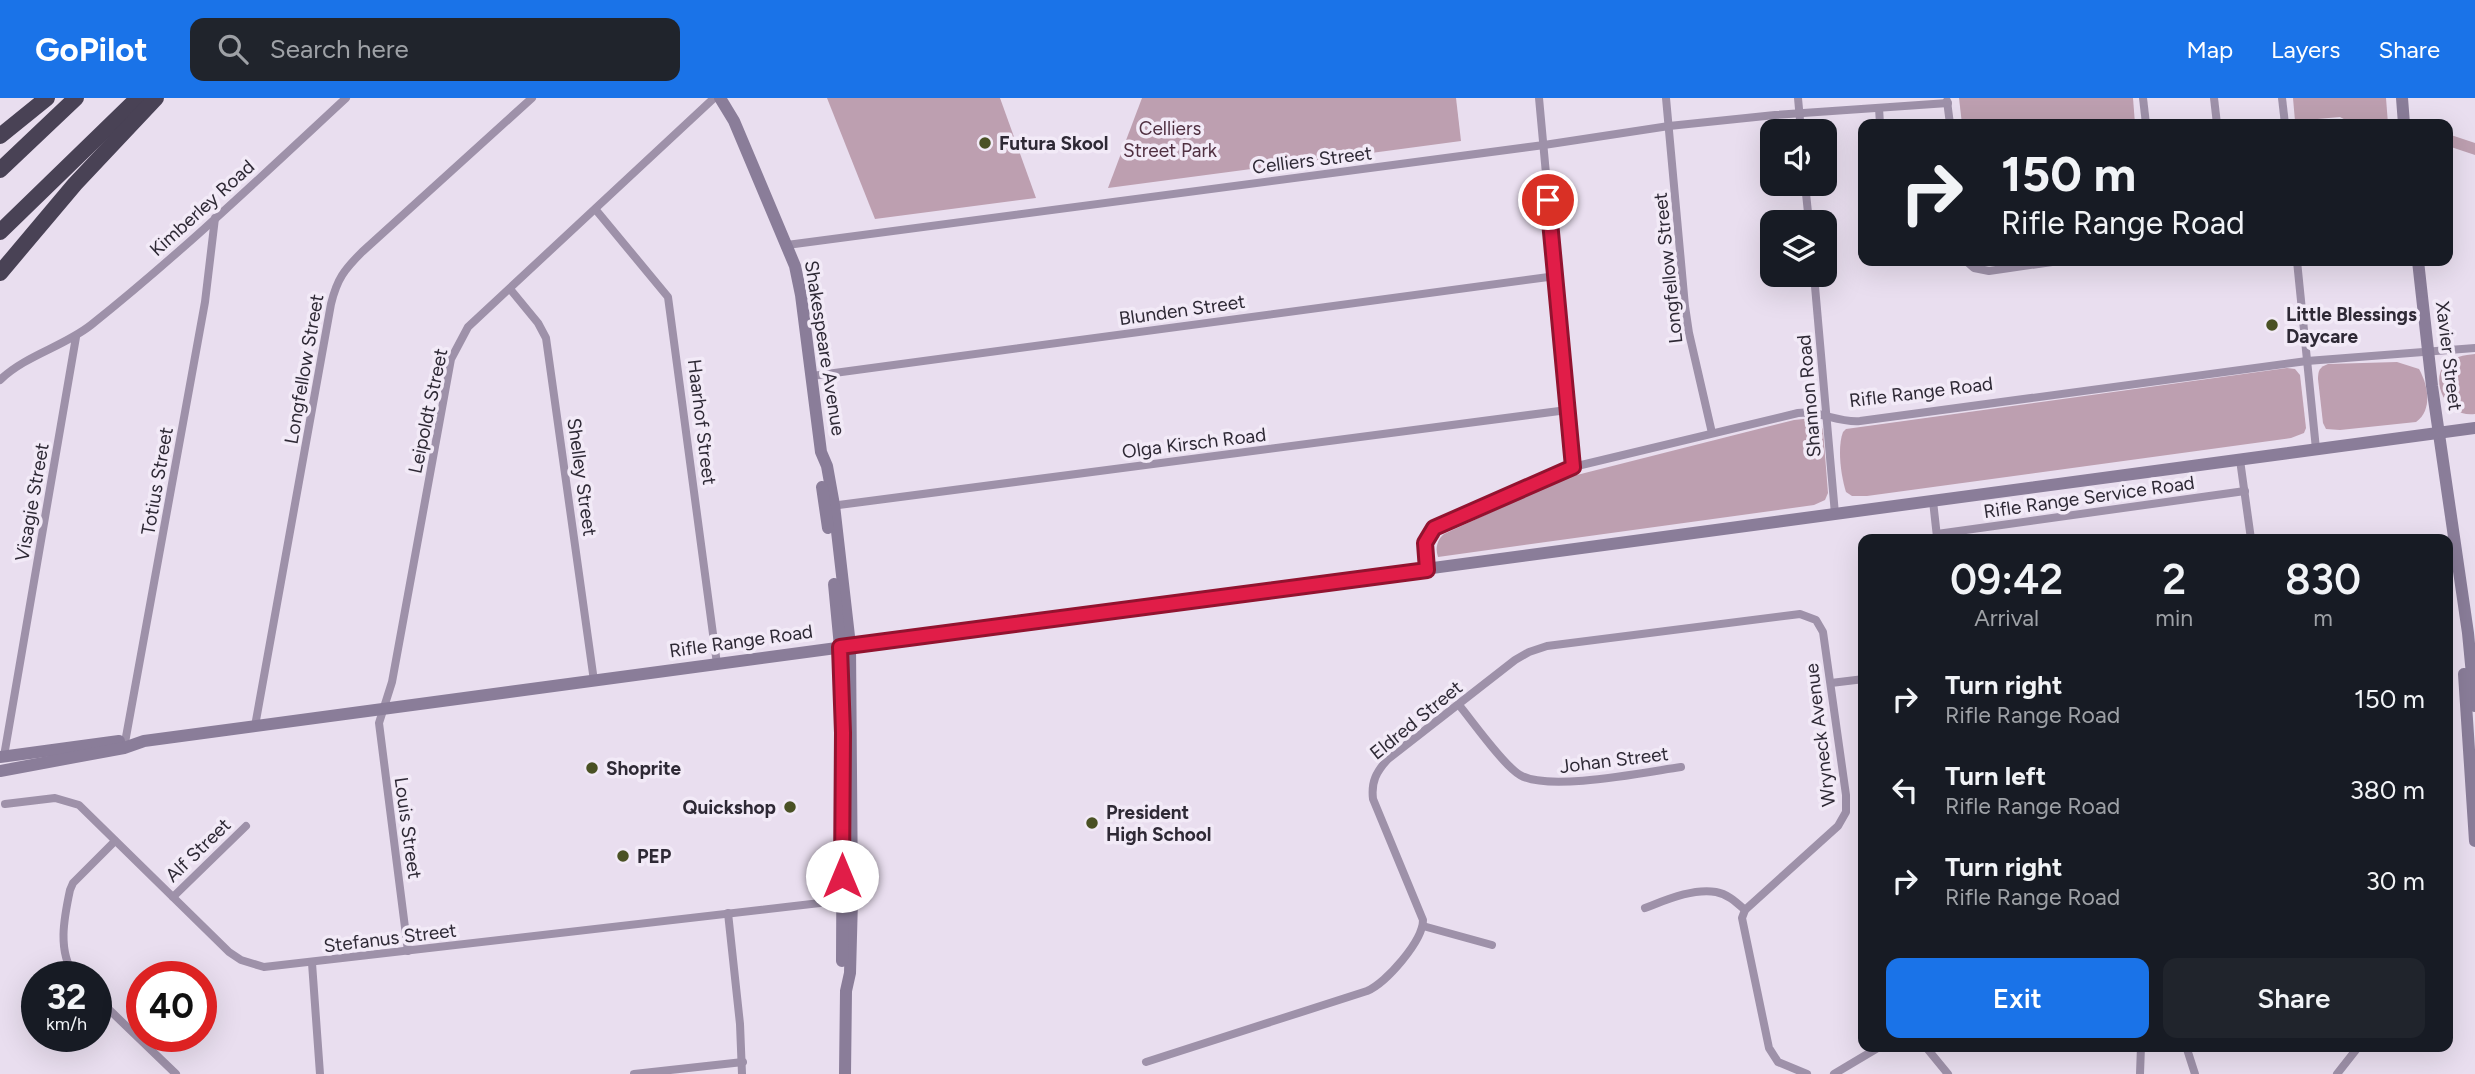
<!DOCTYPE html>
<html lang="en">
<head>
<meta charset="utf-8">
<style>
  body { margin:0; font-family:Figtree,sans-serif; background:#20242c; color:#f1f3f6; height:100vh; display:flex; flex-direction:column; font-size:26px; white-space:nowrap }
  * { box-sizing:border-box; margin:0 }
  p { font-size:23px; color:#9ea1a6 }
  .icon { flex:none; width:38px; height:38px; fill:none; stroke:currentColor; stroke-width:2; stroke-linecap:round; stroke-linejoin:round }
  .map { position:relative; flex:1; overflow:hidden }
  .panel { position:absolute; left:1858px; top:436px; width:595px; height:518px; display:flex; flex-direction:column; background:#171b24; border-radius:14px; box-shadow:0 7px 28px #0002 }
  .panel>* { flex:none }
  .guide { position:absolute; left:1858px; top:21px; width:595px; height:147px; border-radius:14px; box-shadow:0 7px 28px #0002; background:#171b24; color:#f1f3f6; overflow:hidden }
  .tools { position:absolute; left:1760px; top:21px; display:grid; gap:14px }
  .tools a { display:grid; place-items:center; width:77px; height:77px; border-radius:14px; background:#171b24; box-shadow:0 7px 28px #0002; font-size:35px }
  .speed { position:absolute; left:21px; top:863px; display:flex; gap:14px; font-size:35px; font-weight:700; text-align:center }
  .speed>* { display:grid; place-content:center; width:91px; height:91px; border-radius:50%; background:#171b24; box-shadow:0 7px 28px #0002; line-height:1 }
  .speed small { font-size:18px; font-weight:400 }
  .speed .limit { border:10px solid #d22; background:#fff; color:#111 }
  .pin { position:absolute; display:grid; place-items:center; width:60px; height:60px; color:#fff; margin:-30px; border:4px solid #fff; border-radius:50%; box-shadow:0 2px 7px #0007 }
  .me { position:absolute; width:77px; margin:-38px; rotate:0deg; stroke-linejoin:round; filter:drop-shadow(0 0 5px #0008) }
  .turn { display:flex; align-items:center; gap:24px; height:147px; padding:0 28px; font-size:32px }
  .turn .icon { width:91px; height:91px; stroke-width:2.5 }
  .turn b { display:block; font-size:49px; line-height:60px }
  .eta { display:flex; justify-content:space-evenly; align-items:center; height:119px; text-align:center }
  .eta b { font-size:42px; font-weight:600; line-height:49px }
  .cta { display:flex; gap:14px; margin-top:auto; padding:14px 28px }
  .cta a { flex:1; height:80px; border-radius:14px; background:#1a73e8; color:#fff; font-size:28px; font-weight:600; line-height:80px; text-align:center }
  .cta a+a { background:#20242c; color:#f1f3f6 }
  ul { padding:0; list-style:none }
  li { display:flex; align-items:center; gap:21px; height:91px; padding:0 28px }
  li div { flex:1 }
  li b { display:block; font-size:26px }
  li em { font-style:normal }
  header { display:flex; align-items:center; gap:42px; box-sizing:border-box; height:98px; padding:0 35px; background:#1a73e8; color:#fff }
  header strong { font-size:33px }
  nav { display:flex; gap:38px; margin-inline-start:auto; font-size:24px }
  .search { width:490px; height:63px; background:#20242c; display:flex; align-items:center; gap:18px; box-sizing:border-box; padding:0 24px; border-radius:14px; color:#9ea1a6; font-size:26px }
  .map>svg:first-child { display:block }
  .green { fill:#bd9fb0 }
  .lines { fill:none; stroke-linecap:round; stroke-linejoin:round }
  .street { stroke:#9e91a9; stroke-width:8 }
  .secondary { stroke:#8a7d99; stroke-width:12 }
  .highway { stroke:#494255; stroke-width:16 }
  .route-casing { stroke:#92132f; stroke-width:18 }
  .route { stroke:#e11d48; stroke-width:12 }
  .poi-dot { fill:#4a5124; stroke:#f2eaf7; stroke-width:2.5 }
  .labels { text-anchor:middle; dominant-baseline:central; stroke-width:7; stroke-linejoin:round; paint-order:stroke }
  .park-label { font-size:19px; fill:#503041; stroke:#f2eaf7 }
  .poi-label { font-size:19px; font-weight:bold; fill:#2e2935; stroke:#f2eaf7; text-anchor:start }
  .street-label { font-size:19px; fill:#2e2935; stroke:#f2eaf7 }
</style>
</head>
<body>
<header>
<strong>GoPilot</strong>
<div class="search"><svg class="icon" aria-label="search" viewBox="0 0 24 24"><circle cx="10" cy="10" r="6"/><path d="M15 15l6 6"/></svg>Search here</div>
<nav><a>Map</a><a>Layers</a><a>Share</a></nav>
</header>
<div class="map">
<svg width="2475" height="976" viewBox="0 0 2475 976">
  <rect width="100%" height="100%" fill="#e9deef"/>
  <g class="green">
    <polygon points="827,0 1000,0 1036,100 875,121"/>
    <polygon points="1142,0 1456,0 1461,43 1108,90"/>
    <polygon points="1959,0 2133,0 2135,26 1962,26"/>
    <polygon points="2293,0 2386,0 2388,26 2353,26 2340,19 2295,23"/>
    <polygon points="2448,36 2475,45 2475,57 2448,48"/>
    <path d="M2475 256V316C2448 320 2430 286 2444 267 2451 259 2465 257 2475 256Z"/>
    <path d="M2397 264 2419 271C2428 287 2433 312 2416 324L2340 332 2326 331 2323 325 2318 281C2318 272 2320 269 2328 266Z"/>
    <path d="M2287 270 2295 271 2300 277 2306 330 2304 335 2291 340 1867 398H1852L1846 394C1841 378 1837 350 1843 334L1846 331Z"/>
    <path d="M1813 320 1819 323 1823 332 1828 395 1825 402 1814 407 1438 459C1435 450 1437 442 1444 436L1565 380 1794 322Z"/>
  </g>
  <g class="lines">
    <g class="street">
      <polyline points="1539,0 1573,369"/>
      <polyline points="1666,0 1685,208 1689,235 1712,335"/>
      <polyline points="1798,0 1801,33"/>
      <polyline points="2143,0 2146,26"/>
      <polyline points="2214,0 2217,26"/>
      <polyline points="2282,0 2285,26"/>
      <polyline points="1947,3 1950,26"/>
      <polyline points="1879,10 1880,26"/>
      <polyline points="1805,86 1809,124"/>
      <polyline points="596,112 668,199 717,566"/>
      <polyline points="787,147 1544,47 1669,28 1775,17 1948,5"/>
      <polyline points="1966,163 1974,170 1989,173 2059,163"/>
      <polyline points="2297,163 2316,351"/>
      <polyline points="1814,177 1835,416"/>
      <polyline points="510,191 538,225 546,240 594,583"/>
      <polyline points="812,278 1556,178"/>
      <path d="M0 282C26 257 63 249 91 227 180 156 263 77 346 0"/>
      <polyline points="2240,362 2251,441"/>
      <polyline points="1933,403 1937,439"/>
      <polyline points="831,408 1567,312"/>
      <polyline points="1937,436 2245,393"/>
      <path d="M1427 472C1425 453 1422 440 1438 427L1573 369 1798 315C1819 312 1838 325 1860 323L2307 263 2475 250"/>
      <polyline points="1831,585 1864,581"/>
      <path d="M1459 607C1473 624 1504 668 1520 677 1548 694 1646 674 1681 669"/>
      <path d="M255 628 331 206C337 181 344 172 362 154L532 0"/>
      <polyline points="124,650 205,204 215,120"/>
      <polyline points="4,658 76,239"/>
      <polyline points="5,706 55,700 79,707 229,854 241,862 264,869 846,802"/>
      <polyline points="173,799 246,728"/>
      <path d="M1645 810C1666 802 1693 790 1716 794 1728 796 1737 805 1745 812"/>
      <polyline points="728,815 740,926 742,976"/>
      <polyline points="1423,828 1492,847"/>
      <polyline points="408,853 379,625 392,584 451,261 468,229 714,0"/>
      <polyline points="312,865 320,976"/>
      <path d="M75 878C57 854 64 820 70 792L73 785 115 743"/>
      <polyline points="96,899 176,976"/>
      <polyline points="1925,948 1948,976"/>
      <polyline points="2186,948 2195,976"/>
      <path d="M1146 964 1367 893C1386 885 1423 843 1423 822L1373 701C1371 684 1376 674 1388 661L1515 562 1529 554 1547 548 1800 516 1816 522 1823 534 1846 697V714L1838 728 1745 812 1742 820 1769 950 1778 964 1807 976"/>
      <polyline points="634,976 743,964"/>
      <polyline points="1834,976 1881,948"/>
      <polyline points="2140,976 2141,948"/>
      <polyline points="2337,976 2359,948"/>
    </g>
    <g class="secondary">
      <polyline points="720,0 734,23 795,168 801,197 821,354 827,368 834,407 850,547 852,802 850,875 846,893 845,976"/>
      <polyline points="2402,0 2404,26"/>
      <polyline points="2418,163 2432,288 2468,535 2475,608"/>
      <polyline points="822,389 828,430"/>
      <polyline points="834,486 840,549 843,628"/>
      <polyline points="2464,576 2475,743"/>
      <polyline points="0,659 119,643"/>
      <polyline points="0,673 124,650 144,643 2475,330"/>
      <polyline points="842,863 843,657"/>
    </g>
    <g class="highway">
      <polyline points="0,38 47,0"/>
      <polyline points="0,72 76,0"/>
      <polyline points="0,134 138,0"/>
      <polyline points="0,175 75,86 156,0"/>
    </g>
  </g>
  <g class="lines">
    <defs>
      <polyline id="route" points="842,778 843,635 840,549 1427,472 1425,445 1434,430 1573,369 1548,102"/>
    </defs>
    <use href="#route" class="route-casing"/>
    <use href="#route" class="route"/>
  </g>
  <g class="poi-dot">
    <circle cx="985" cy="45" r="7"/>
    <circle cx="2272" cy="227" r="7"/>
    <circle cx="592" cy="670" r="7"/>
    <circle cx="790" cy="709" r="7"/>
    <circle cx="1092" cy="725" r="7"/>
    <circle cx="623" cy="758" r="7"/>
  </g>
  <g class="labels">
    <g class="park-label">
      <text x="1170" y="30">Celliers<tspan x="1170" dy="22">Street Park</tspan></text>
    </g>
    <g class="poi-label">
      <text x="999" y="45">Futura Skool</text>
      <text x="2286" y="216">Little Blessings<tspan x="2286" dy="22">Daycare</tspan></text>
      <text x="606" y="670">Shoprite</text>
      <text x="776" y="709" text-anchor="end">Quickshop</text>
      <text x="1106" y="714">President<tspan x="1106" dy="22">High School</tspan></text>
      <text x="637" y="758">PEP</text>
    </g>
    <g class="street-label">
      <text transform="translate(1312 62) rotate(-7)">Celliers Street</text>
      <text transform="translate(202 110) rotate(-42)">Kimberley Road</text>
      <text transform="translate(1668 170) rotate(-96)">Longfellow Street</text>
      <text transform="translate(1182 212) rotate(-8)">Blunden Street</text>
      <text transform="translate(825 250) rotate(81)">Shakespeare Avenue</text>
      <text transform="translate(2449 258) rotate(83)">Xavier Street</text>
      <text transform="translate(304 271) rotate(-80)">Longfellow Street</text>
      <text transform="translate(1921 294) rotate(-7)">Rifle Range Road</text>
      <text transform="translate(1809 298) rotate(-95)">Shannon Road</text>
      <text transform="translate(428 313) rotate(-78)">Leipoldt Street</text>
      <text transform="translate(702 324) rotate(83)">Haarhof Street</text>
      <text transform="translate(1194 345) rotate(-7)">Olga Kirsch Road</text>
      <text transform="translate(582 379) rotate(82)">Shelley Street</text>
      <text transform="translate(157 383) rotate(-80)">Totius Street</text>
      <text transform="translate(2089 399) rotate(-8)">Rifle Range Service Road</text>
      <text transform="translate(32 404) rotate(-80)">Visagie Street</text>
      <text transform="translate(741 543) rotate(-8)">Rifle Range Road</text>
      <text transform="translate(1416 622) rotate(-39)">Eldred Street</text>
      <text transform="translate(1820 637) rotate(-97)">Wryneck Avenue</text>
      <text transform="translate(1614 662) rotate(-7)">Johan Street</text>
      <text transform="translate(408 730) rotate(82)">Louis Street</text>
      <text transform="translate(198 752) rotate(-44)">Alf Street</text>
      <text transform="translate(390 840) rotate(-7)">Stefanus Street</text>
    </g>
  </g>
</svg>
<div class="tools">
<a><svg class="icon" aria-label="sound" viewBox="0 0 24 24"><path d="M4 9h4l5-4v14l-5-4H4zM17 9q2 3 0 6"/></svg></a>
<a><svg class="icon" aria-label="layers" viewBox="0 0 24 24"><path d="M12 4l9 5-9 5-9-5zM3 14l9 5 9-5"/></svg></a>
</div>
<div class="speed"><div>32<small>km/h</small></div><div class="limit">40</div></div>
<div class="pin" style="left:1548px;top:102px;background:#d93025"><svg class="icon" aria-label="arrive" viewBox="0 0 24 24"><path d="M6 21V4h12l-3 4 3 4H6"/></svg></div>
<svg class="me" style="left:842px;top:778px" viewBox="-20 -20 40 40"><circle r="19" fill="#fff"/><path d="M0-13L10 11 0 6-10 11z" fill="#e11d48"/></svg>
<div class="guide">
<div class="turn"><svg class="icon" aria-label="right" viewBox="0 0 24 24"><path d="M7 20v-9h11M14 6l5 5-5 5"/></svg><div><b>150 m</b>Rifle Range Road</div></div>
</div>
<section class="panel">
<div class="eta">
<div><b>09:42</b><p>Arrival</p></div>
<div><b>2</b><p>min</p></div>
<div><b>830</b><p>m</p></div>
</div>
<ul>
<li><svg class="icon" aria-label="right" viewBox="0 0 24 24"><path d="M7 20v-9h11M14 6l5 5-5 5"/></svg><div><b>Turn right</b><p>Rifle Range Road</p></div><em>150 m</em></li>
<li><svg class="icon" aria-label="left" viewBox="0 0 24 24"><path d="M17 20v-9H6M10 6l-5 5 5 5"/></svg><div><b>Turn left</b><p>Rifle Range Road</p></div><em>380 m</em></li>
<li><svg class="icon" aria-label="right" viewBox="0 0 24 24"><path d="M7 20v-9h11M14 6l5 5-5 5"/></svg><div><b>Turn right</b><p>Rifle Range Road</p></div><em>30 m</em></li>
</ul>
<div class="cta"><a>Exit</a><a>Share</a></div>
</section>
</div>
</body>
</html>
